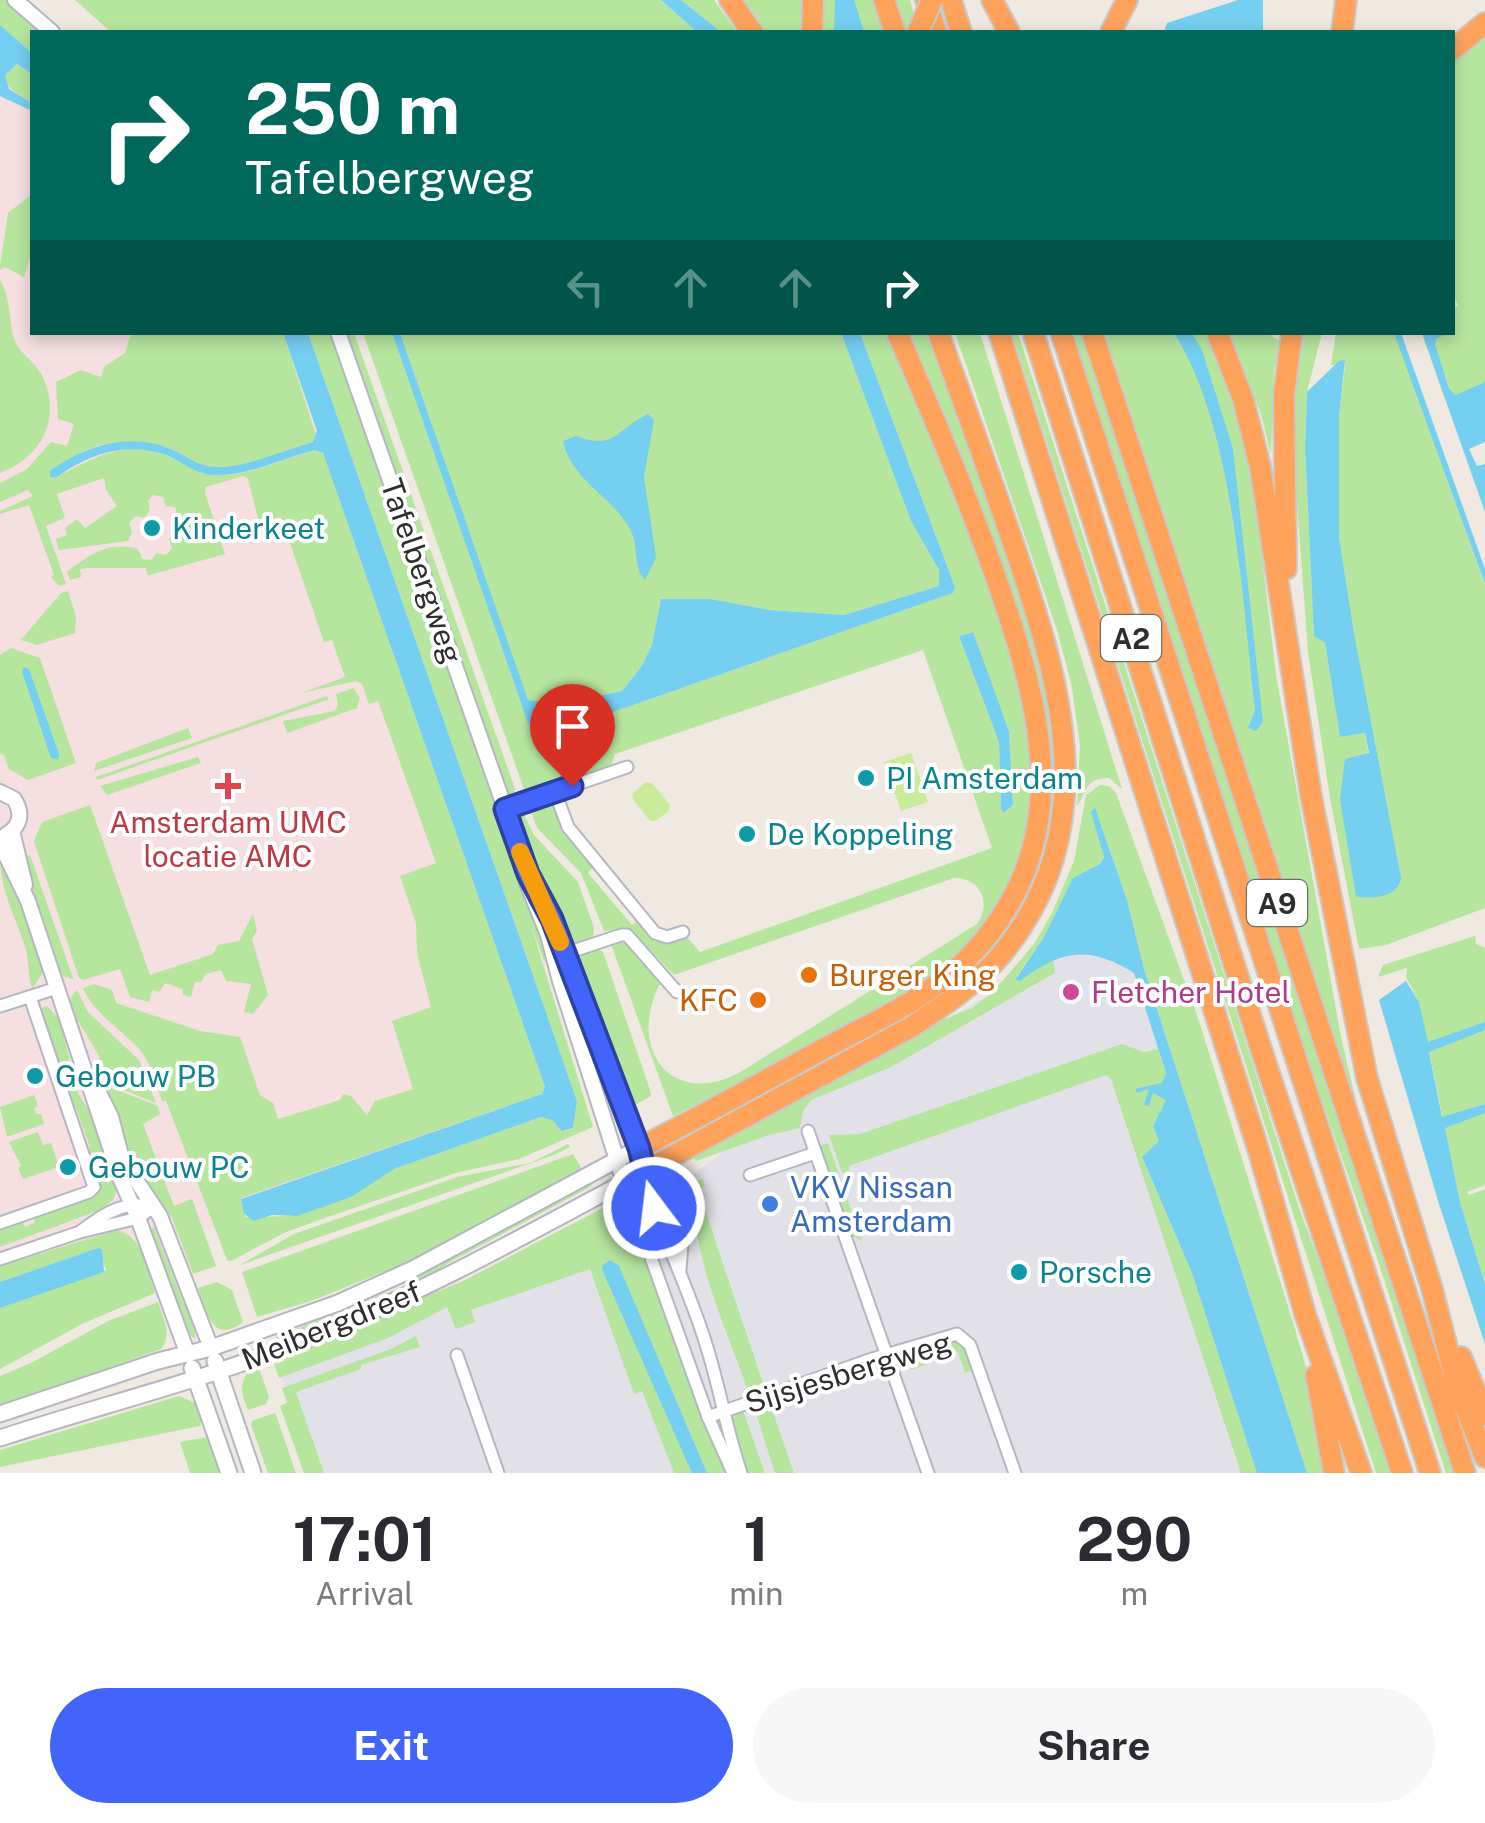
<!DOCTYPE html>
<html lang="en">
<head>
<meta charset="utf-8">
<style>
  body { margin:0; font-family:"Public Sans",sans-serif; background:#f7f7f7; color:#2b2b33; height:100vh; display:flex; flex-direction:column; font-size:38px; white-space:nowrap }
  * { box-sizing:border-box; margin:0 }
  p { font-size:32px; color:#7c7c81 }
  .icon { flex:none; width:55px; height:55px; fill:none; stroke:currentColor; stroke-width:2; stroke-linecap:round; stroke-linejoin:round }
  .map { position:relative; height:1473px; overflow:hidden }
  .sheet { display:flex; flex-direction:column; background:#fff; flex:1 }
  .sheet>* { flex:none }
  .banner { position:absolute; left:30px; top:30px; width:1425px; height:305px; border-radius:0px; box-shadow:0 5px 15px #0003; background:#00695c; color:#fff; overflow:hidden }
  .pin { position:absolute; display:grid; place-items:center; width:85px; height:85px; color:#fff; margin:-102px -42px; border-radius:50% 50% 50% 0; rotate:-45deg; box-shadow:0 0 10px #0007 }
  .pin .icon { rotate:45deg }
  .me { position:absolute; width:110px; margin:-55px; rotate:345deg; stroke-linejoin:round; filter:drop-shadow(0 0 8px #0008) }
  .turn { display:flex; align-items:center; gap:35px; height:210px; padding:0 50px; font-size:45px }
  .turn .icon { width:130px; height:130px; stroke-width:2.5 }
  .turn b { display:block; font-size:70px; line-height:85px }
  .lanes { display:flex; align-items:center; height:95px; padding:0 50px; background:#0003; justify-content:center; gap:50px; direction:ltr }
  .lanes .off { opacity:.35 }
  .eta { display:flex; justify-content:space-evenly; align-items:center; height:170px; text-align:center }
  .eta b { font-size:60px; font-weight:700; line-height:70px }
  .action { display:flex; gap:20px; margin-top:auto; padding:20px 50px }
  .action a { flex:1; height:115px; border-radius:60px; background:#4264fb; color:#fff; font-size:40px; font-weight:700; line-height:115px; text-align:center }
  .action a+a { background:#f7f7f7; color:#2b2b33 }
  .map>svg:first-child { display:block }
  .industrial { fill:#e3e1e8 }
  .medical { fill:#f5dfe0 }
  .green { fill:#b6e59e; fill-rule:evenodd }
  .pitch { fill:#c9ec9a }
  .water { fill:#75cff0 }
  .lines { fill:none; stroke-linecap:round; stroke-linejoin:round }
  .minor-casing { stroke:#b4b7c1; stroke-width:15 }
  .tertiary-casing { stroke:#b4b7c1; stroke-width:18 }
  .secondary-casing { stroke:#b4b7c1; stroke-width:19 }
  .motorway-casing { stroke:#c9c9c9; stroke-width:24 }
  .minor { stroke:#fff; stroke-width:11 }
  .tertiary { stroke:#fff; stroke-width:14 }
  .secondary { stroke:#fff; stroke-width:15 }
  .motorway { stroke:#ffa35c; stroke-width:20 }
  .motorway-bridge-casing { stroke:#c9c9c9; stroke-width:24; stroke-linecap:butt }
  .motorway-bridge { stroke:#ffa35c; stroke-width:20 }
  .route-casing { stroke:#2b41a3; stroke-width:25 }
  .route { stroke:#4264fb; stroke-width:18 }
  .slow { stroke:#f59e0b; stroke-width:18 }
  .culture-dot { fill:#0f9aa8; stroke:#fff; stroke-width:4 }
  .health-dot { fill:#e0444e; stroke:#fff; stroke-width:4 }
  .food-dot { fill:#e8710a; stroke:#fff; stroke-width:4 }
  .hotel-dot { fill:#d1479c; stroke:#fff; stroke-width:4 }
  .shop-dot { fill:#3f7fe0; stroke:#fff; stroke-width:4 }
  .labels { text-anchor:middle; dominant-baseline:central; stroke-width:8; stroke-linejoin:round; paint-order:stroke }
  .shield { fill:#fff; stroke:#6d6d6d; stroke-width:2.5 }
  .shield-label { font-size:28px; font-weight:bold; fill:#2e2e2e }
  .culture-label { font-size:30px; fill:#0d838f; stroke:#fff; text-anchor:start }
  .street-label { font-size:30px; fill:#2e2e2e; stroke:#fff }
  .health-label { font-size:30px; fill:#be3a42; stroke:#fff }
  .food-label { font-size:30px; fill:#c56008; stroke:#fff; text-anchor:start }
  .hotel-label { font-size:30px; fill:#b23c85; stroke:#fff; text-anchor:start }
  .shop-label { font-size:30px; fill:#366cbe; stroke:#fff; text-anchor:start }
</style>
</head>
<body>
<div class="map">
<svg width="1485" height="1473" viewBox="0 0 1485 1473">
  <rect width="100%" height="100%" fill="#efe9e1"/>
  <polygon class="industrial" points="1058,952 1103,952 1142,976 1283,1473 316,1473 278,1367 598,1232 692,1175 790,1103 938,1025"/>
  <polygon class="medical" points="0,39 32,68 32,332 296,333 563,1090 265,1210 0,1299"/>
  <g class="green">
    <polygon points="0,0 7,0 43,32 32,32 32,53 0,25"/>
    <polygon points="75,0 661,0 697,32 111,32"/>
    <polygon points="681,0 714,0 737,32 721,32"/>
    <polygon points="735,0 910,0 919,32 759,32"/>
    <polygon points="1485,34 1485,384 1445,400 1422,333 1452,332 1453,309 1458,306 1452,289 1453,61"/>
    <path d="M17 64 32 74V103C19 93 8 92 5 75Z"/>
    <polygon points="32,194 32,251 24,277 5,267 0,270 0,266 8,213"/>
    <path d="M0 280C12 300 8 321 15 341 20 354 33 360 40 372 63 413 45 456 0 473Z"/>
    <path d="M131 333H283L317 438 313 442C283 451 246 468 214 467 195 467 182 452 164 447 123 436 76 442 52 479 92 460 121 437 168 456 188 464 203 476 226 475 255 473 287 458 315 450L323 453 545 1087 542 1094 241 1198 246 1217 294 1216 394 1169 541 1117 552 1120 565 1131 573 1128 577 1101 308 333H331L549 960 544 961 531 925 593 1127 519 1159 456 1173 322 1219 286 1232 231 1261 227 1260 166 1101H162C156 1084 151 1062 138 1048 119 1027 95 1015 83 988L94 984 112 990 116 1003 200 1031 240 1037 260 1095 273 1103 278 1119 340 1100 343 1094 351 1096 367 1115 375 1101 413 1089 392 1021 431 1007 417 954 416 923 400 876 436 863 378 701 369 704 362 684 356 681 301 693 345 677 332 640 324 642 281 517 259 522 248 479 243 476 206 487 205 493 225 554 150 575H147L146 568H87L80 569 81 577 70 580 67 572C90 554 109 541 138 549L142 559 151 560 157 553 166 555 172 548 169 539 175 532 172 523 178 516 175 507 166 506 163 497 153 495 148 501 150 510 144 518 136 516 129 523 132 532 128 541 59 550 56 539 67 535 65 528 77 519 85 528 117 506 106 490 104 478 57 494 65 518 46 526 66 584 59 586 51 577 54 575 29 505 0 514V511L33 496 28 490 0 502V483L27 469 51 442 67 446 74 424 58 419 56 382 81 370 101 377 104 367 125 353Z"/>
    <polygon points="345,333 354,333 514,786 516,800 508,794"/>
    <path d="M363 333H392L530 728 550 734 953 593 955 587 860 333H886L978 555 1016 666 1031 745 1032 791 1020 859 998 910 952 963 868 1018 673 1116 611 944 625 942 661 982C626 1046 669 1109 739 1073L977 924C992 903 981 878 954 878L674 975 633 932 623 929 604 931 581 873 537 828 529 805 545 801 552 803 563 828 594 866 588 873 632 925 638 920C654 940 661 943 686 936L700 952 992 848 923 650 615 754 611 767 526 795ZM972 632 1009 731 1013 805 1005 813 1001 807 999 742 959 636Z"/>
    <polygon points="400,333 841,333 911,521 939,570 939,586 844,615 770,610 711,599 661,599 652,645 641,667 622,691 562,704 527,700"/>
    <polygon points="904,333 929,333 1029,616 1054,723 1054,831 1023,910 979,968 933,1001 968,967 1048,817 1051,792 1049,744 1032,663"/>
    <path d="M955 333H980L1122 789 1109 778C1085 778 1088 790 1077 806L1080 745 1071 682 1057 630Z"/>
    <polygon points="1012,333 1018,333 1299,1208 1370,1398 1393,1473 1376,1473"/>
    <polygon points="1070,333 1208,333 1225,367 1250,455 1276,675 1341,1037 1370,1160 1459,1473 1446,1473 1379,1264 1273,960"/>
    <polygon points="1229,333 1267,333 1280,341 1274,372 1271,455 1261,414"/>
    <polygon points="1304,333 1322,333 1307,392 1305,447 1314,636 1325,643 1340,737 1365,733 1391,893 1339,537 1339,417 1345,366 1331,365 1336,333 1401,333 1400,347 1485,585 1485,908 1386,945 1359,949 1330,798 1308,652 1293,448 1297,378"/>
    <polygon points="68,591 76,617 75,633 37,645 21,640 61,593"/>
    <polygon points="11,648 40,658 76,763 28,780 9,769 4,755 0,754 0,655"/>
    <polygon points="353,688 360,698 357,708 287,733 283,721 335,711 338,704 336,694"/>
    <polygon points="327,696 329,699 97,780 96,777"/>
    <polygon points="188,728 192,738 94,771 96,763"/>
    <polygon points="198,757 201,763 107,795 100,786"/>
    <polygon points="1100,785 1109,786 1116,793 1199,1021 1292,1319 1317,1404 1324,1473 1307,1473 1144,969 1127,900 1095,809 1104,857 1100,864 1074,878 1044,937 1015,979 1053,959 1055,973 891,1067 811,1100 803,1111 800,1128 769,1135 696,1161 691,1154 926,1027 972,1008 993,992 1034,944 1052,913 1074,861 1086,795"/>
    <polygon points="90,805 150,975 213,954 218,945 239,941 253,914 257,931 252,939 268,995 253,1014 244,1012 251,984 226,981 221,970 206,974 201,982 195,982 191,997 183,995 182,989 165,983 159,992 152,990 149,1002 130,997 120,969 83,980 79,978 34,841 42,822"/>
    <polygon points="521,808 534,835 578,882 594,928 593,937 575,943 565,940 516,817"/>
    <path d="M0 855 42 960V974L32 989C28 975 29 962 26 949 15 915 0 892 0 855Z"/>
    <polygon points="30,855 73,978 73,979 63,976 58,969 23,858"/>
    <polygon points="1475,936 1476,944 1485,948 1485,1185 1467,1192 1469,1195 1485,1189 1485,1284 1460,1202 1419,1002 1406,977 1407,968 1378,977 1383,965"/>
    <polygon points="598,949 603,952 650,1090 651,1096 629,1108 572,967 579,955"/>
    <polygon points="77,990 88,1012 139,1060 156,1103 106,1083 99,1056 79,1022 76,1022 69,1000"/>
    <polygon points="47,1006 59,1019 76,1084 64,1088 61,1079 64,1073 57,1054 52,1051 37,1010"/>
    <polygon points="1122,1044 1144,1052 1158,1049 1166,1073 1162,1083 1149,1089 1166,1100 1153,1126 1159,1141 1142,1158 1192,1273 1257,1473 1241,1473 1111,1079 1106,1075 849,1166 849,1171 842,1173 829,1135 860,1134"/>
    <polygon points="104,1085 158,1106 160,1114 143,1124 174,1206 192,1199 216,1266 193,1274 172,1218 134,1168"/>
    <path d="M77 1086 78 1094C97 1118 107 1154 118 1186L113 1200 100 1210 0 1247V1226L21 1219 25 1227 35 1223 33 1215 96 1193 92 1166 98 1162 94 1152 88 1154 90 1147 75 1106 70 1105 65 1090Z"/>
    <polygon points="34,1095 38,1106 34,1108 36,1114 41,1114 44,1124 7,1137 0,1107"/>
    <polygon points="38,1132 43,1145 51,1143 59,1167 23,1179 18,1168 21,1166 9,1142"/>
    <polygon points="828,1143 862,1241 851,1235 819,1146"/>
    <polygon points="568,1144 570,1147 554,1155 240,1265 294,1234 457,1177 530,1163"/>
    <polygon points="573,1154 583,1171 428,1254 311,1301 257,1317 242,1272"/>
    <path d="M703 1179 705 1186 698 1189 763 1383 747 1388C725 1324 688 1250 695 1181Z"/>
    <polygon points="589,1182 592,1186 452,1261 416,1285 278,1344 276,1337 406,1285 435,1265"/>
    <polygon points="603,1208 611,1226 626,1218 635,1229 729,1473 707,1473 617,1262 692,1473 674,1473 642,1391 634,1394 590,1269 471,1310 475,1322 456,1329 447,1307 388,1338 279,1378 274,1364 284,1360 283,1355 463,1281"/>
    <polygon points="154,1227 183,1302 195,1322 195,1339 188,1333 151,1229"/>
    <path d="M117 1230C144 1237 148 1270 155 1293L82 1324 0 1369V1308L106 1270 98 1248 0 1282V1266Z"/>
    <path d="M217 1282 232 1290 243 1322C210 1347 206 1306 198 1288Z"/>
    <path d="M158 1302C163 1318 173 1335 161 1349L0 1407V1376L31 1363 108 1321Z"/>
    <polygon points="416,1336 420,1347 361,1365 361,1369 296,1392 324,1473 304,1473 280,1406 287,1403 282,1388 391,1349"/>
    <polygon points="947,1342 956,1342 964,1347 972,1371 965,1373 958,1352 911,1370 906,1356"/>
    <path d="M254 1366 259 1368 269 1397 266 1404 248 1410C241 1393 237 1381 254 1366Z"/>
    <polygon points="179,1396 195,1403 203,1417 200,1426 0,1467 0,1450"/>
    <polygon points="769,1401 794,1473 775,1473 754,1407"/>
    <polygon points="743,1411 765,1473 745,1473 727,1422"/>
    <polygon points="274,1413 276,1415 296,1473 268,1473 251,1425 252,1421"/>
    <polygon points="208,1437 222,1473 190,1473 180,1442"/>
  </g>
  <g class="pitch">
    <polygon points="911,753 928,802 901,811 884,762"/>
    <polygon points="646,782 652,783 670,805 669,811 655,821 650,821 632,798 633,793"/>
  </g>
  <g class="water">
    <polygon points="661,0 681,0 721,32 697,32"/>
    <polygon points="835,0 854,0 864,32 834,32"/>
    <polygon points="1238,0 1263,0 1263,32 1164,32 1167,23"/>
    <polygon points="0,25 32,53 32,74 17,64 5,75 9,89 32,103 32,111 0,96"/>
    <path d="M283 333H308L577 1101 573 1128 562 1131 552 1120 541 1117 394 1169 351 1197 297 1216 272 1215 253 1221 244 1213 241 1199 542 1094 545 1087 323 453 315 450C284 458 248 476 216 475 195 475 184 462 166 455 126 441 88 454 56 478L50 477V471C86 445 130 431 173 450 188 457 199 467 216 467 243 468 286 450 313 442L317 431Z"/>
    <path d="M392 333H400L528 700 562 704 622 691 641 667 652 645 661 599H711L770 610 844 615 939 586V570L911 521 841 333H860L955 587 953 593 550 734C528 738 526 716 520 700Z"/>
    <path d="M1174 333H1192L1202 350 1233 449 1263 722 1256 731 1248 728 1255 710C1242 598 1234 427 1174 333Z"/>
    <polygon points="1394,333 1401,333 1485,569 1485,584"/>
    <polygon points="1422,333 1450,333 1437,338 1435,344 1449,389 1456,395 1485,382 1485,442 1469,449 1477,466 1485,464 1485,512"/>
    <path d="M1345 360 1339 417V537L1354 634 1401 878C1398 897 1372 900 1356 896L1340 800 1345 759 1369 753 1365 733 1340 737 1325 643 1314 636 1305 447 1307 392 1339 361Z"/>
    <path d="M648 414 654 420 644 477 656 558 645 580C633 568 639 545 630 529 612 496 571 480 563 441L576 436C616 451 616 429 648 414Z"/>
    <polygon points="973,632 1009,731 1013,805 1004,813 1001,808 999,742 959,636"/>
    <polygon points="24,667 29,669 59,754 58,759 51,758 22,672"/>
    <path d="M1095 808 1127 900 1144 969 1307 1473H1257L1192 1273 1142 1157 1159 1141 1153 1126 1166 1100 1153 1093 1149 1106 1144 1105 1149 1089 1137 1093 1135 1089 1162 1083 1166 1073 1134 973C1088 945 1062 950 1020 981L1015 980 1044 937 1073 878 1100 864 1104 857 1091 812Z"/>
    <polygon points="1406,981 1419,1002 1428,1042 1485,1022 1485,1030 1429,1052 1442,1117 1485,1104 1485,1113 1445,1128 1460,1202 1485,1284 1485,1344 1439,1204 1379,1000"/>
    <polygon points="98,1248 102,1249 104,1272 0,1308 0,1282"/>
    <polygon points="610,1260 619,1266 707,1473 692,1473 603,1272 602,1266"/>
  </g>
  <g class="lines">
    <defs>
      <g id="minor">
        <polyline points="555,792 568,827 655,933 667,937 683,932"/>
        <polyline points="505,809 627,767"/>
        <polyline points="555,957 621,935 627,935 677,992"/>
        <polyline points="0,1006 57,988"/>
        <polyline points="808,1131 928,1473"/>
        <polyline points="669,1158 665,1183 682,1244 680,1270"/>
        <path d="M645 1171C658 1230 686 1281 704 1338 719 1383 726 1429 741 1473"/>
        <polyline points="750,1175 815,1153"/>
        <polyline points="624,1182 708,1417 733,1473"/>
        <polyline points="0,1223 89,1192 94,1187 30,997"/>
        <path d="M81 1231C99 1218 117 1204 140 1205"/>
        <polyline points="0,1259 80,1232 138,1218 155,1206"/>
        <polyline points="457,1355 498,1473"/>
        <polyline points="708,1417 872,1359 957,1334 970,1345 1015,1473"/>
      </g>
      <g id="tertiary">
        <polyline points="15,0 52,32"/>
        <polyline points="338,332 528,874 527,883 548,935 560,981 624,1182"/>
        <path d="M0 792 14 799C23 813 21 826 6 835"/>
        <polyline points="12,831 25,885"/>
        <polyline points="0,843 28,901 121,1180 138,1218 188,1355"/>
        <polyline points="539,891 645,1171"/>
        <polyline points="95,1085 111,1117 122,1159 160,1216 211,1348"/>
      </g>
      <g id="secondary">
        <polyline points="215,1361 253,1473"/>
        <polyline points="192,1368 229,1473"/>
        <polyline points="0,1414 158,1361 211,1348 338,1303 413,1269 639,1148"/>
        <path d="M0 1438C101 1405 205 1380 304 1340 423 1293 533 1231 645 1171"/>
      </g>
      <g id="motorway">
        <polyline points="730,0 752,32"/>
        <polyline points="884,0 895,32"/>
        <polyline points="926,0 936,32"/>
        <polyline points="951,0 961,32"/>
        <polyline points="992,0 1009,32"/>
        <polyline points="812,32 813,0"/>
        <polyline points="1111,32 1127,0"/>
        <polyline points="1342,32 1346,0"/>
        <polyline points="1452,50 1485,23"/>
        <polyline points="999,332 1259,1152 1305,1314 1361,1473"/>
        <polyline points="1033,332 1262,1052 1402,1473"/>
        <polyline points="1061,332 1430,1473"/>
        <polyline points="1092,332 1465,1473"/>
        <polyline points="1217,332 1243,399 1260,466 1311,796 1367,1078 1432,1289 1458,1390 1485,1457"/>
        <polyline points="1286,569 1284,394 1292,332"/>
        <path d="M639 1148C701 1116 763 1082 825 1048 873 1022 927 999 966 960 1079 845 1043 713 996 578 967 495 932 414 897 332"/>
        <path d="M645 1171 911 1027C943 1006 975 985 1000 956 1107 828 1060 680 1012 540 988 470 963 401 938 332"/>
        <polyline points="1461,1357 1485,1415"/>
        <polyline points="1316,1375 1334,1473"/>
      </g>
    </defs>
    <use href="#minor" class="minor-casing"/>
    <use href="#tertiary" class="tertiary-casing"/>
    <use href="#secondary" class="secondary-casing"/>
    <use href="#motorway" class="motorway-casing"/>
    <use href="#minor" class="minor"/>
    <use href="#tertiary" class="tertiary"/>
    <use href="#secondary" class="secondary"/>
    <use href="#motorway" class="motorway"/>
    <defs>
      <polyline id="motorway-bridge" points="918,32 932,0"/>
    </defs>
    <use href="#motorway-bridge" class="motorway-bridge-casing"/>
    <use href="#motorway-bridge" class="motorway-bridge"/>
  </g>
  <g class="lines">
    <defs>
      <polyline id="route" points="572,786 505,809 528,874 552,919 639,1148 654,1208"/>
    </defs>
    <use href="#route" class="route-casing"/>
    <use href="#route" class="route"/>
    <polyline class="slow" points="520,852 560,942"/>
  </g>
  <g class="culture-dot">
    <circle cx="152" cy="528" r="10"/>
    <circle cx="866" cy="778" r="10"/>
    <circle cx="747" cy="834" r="10"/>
    <circle cx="35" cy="1076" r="10"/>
    <circle cx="68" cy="1167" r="10"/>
    <circle cx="1019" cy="1272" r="10"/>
  </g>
  <path class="health-dot" d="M223 771h10v10h10v10h-10v10h-10v-10h-10v-10h10z"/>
  <g class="food-dot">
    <circle cx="809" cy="975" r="10"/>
    <circle cx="758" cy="1000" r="10"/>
  </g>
  <circle class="hotel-dot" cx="1071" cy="992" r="10"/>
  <circle class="shop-dot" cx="770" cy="1204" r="10"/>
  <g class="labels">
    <g class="shield">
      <rect x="1101" y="615" width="60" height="46" rx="8"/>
      <rect x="1247" y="880" width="60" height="46" rx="8"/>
    </g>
    <g class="shield-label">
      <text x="1131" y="638">A2</text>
      <text x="1277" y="903">A9</text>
    </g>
    <g class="culture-label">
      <text x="172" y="528">Kinderkeet</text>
      <text x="886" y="778">PI Amsterdam</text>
      <text x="767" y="834">De Koppeling</text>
      <text x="55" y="1076">Gebouw PB</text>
      <text x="88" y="1167">Gebouw PC</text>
      <text x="1039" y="1272">Porsche</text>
    </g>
    <g class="street-label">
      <text transform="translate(422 571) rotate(71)">Tafelbergweg</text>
      <text transform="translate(331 1325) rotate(-22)">Meibergdreef</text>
      <text transform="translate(848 1372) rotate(-17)">Sijsjesbergweg</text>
    </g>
    <g class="health-label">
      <text x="228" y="822">Amsterdam UMC<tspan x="228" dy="34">locatie AMC</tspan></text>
    </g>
    <g class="food-label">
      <text x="829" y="975">Burger King</text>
      <text x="738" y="1000" text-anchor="end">KFC</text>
    </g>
    <g class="hotel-label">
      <text x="1091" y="992">Fletcher Hotel</text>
    </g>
    <g class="shop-label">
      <text x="790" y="1187">VKV Nissan<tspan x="790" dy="34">Amsterdam</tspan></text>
    </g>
  </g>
</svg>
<div class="pin" style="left:572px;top:786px;background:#d93025"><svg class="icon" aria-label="arrive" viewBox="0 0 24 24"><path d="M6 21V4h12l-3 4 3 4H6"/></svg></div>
<svg class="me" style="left:654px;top:1208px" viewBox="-20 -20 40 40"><circle r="17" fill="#4264fb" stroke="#fff" stroke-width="3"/><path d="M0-11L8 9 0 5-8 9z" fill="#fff"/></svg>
<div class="banner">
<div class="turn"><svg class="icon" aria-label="right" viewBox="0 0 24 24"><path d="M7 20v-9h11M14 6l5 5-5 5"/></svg><div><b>250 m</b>Tafelbergweg</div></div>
<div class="lanes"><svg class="icon off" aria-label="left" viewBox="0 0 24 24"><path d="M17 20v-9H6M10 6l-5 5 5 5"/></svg><svg class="icon off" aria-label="ahead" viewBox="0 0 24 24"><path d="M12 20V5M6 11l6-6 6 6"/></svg><svg class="icon off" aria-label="ahead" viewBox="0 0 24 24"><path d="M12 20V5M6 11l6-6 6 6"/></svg><svg class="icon" aria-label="right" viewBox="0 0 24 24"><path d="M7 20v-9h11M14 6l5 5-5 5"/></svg></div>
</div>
</div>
<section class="sheet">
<div class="eta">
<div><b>17:01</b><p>Arrival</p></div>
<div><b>1</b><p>min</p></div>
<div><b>290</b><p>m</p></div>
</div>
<div class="action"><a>Exit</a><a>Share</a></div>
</section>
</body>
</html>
